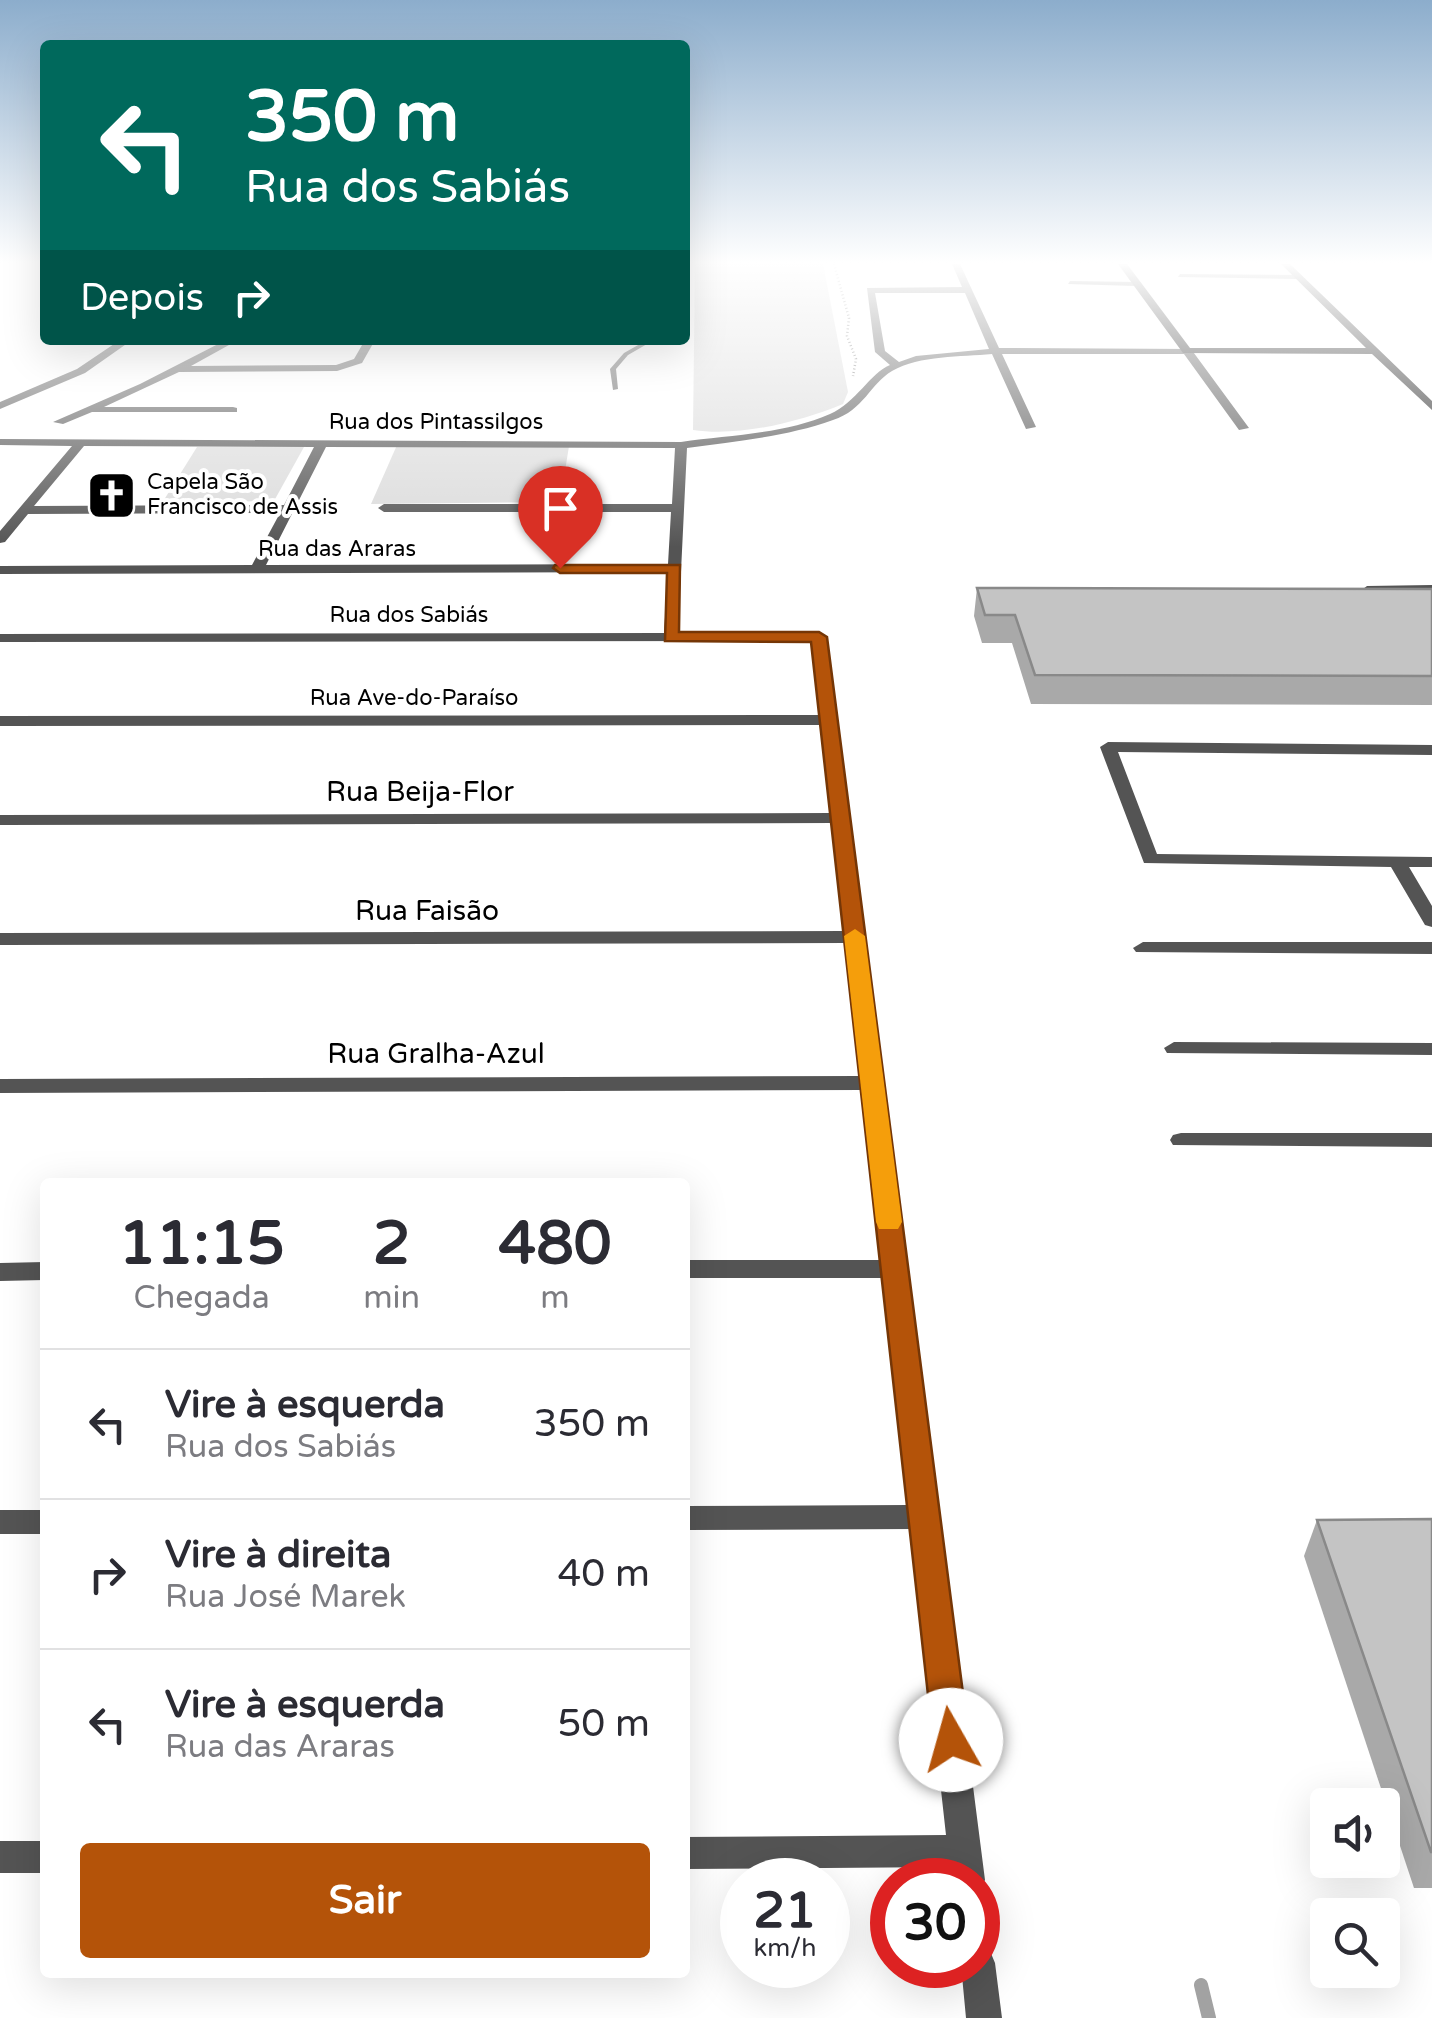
<!DOCTYPE html>
<html lang="pt">
<head>
<meta charset="utf-8">
<style>
  body { margin:0; font-family:"Varela Round",sans-serif; background:#f7f7f7; color:#2b2b33; height:100vh; display:flex; flex-direction:column; font-size:38px; white-space:nowrap }
  * { box-sizing:border-box; margin:0 }
  p { font-size:32px; color:#7c7c81 }
  .icon { flex:none; width:55px; height:55px; fill:none; stroke:currentColor; stroke-width:2; stroke-linecap:round; stroke-linejoin:round }
  .map { position:relative; flex:1; overflow:hidden }
  .details { position:absolute; left:40px; top:1178px; width:650px; height:800px; display:flex; flex-direction:column; background:#fff; border-radius:10px; box-shadow:0 10px 40px #0002 }
  .details>* { flex:none }
  .guide { position:absolute; left:40px; top:40px; width:650px; height:305px; border-radius:10px; box-shadow:0 10px 40px #0002; background:#00695c; color:#fff; overflow:hidden }
  .buttons { position:absolute; left:1310px; top:1788px; display:grid; gap:20px }
  .buttons a { display:grid; place-items:center; width:90px; height:90px; border-radius:10px; background:#fff; box-shadow:0 10px 40px #0002; font-size:50px }
  .speed { position:absolute; left:720px; top:1858px; display:flex; gap:20px; font-size:50px; font-weight:700; text-align:center }
  .speed>* { display:grid; place-content:center; width:130px; height:130px; border-radius:50%; background:#fff; box-shadow:0 10px 40px #0002; line-height:1 }
  .speed small { font-size:25px; font-weight:400 }
  .speed .limit { border:15px solid #d22; background:#fff; color:#111 }
  .pin { position:absolute; display:grid; place-items:center; width:85px; height:85px; color:#fff; margin:-102px -42px; border-radius:50% 50% 50% 0; rotate:-45deg; box-shadow:0 0 10px #0007 }
  .pin .icon { rotate:45deg }
  .me { position:absolute; width:110px; margin:-55px; rotate:353deg; stroke-linejoin:round; filter:drop-shadow(0 0 8px #0008) }
  .turn { display:flex; align-items:center; gap:35px; height:210px; padding:0 40px; font-size:45px }
  .turn .icon { width:130px; height:130px; stroke-width:2.5 }
  .turn b { display:block; font-size:70px; line-height:85px }
  .then { display:flex; align-items:center; height:95px; padding:0 40px; background:#0003; gap:20px; font-size:38px }
  .eta { display:flex; justify-content:space-evenly; align-items:center; height:170px; text-align:center }
  .eta b { font-size:60px; font-weight:700; line-height:70px }
  .primary-button { display:flex; gap:20px; margin-top:auto; padding:20px 40px }
  .primary-button a { flex:1; height:115px; border-radius:10px; background:#b45309; color:#fff; font-size:40px; font-weight:700; line-height:115px; text-align:center }
  ul { padding:0; list-style:none }
  li { display:flex; align-items:center; gap:30px; height:150px; padding:0 40px; border-top:2px solid #e1e1e2 }
  li div { flex:1 }
  li b { display:block; font-size:38px }
  li em { font-style:normal }
  .map>svg:first-child { display:block }
  .green { fill:#dbdbdb }
  .lines { fill:none; stroke-linecap:round; stroke-linejoin:round }
  .stream { stroke:#a2a2a2; stroke-width:14 }
  .path { stroke:#767676; stroke-width:2.5; stroke-dasharray:1 2.5; stroke-linecap:butt }
  .service { fill:#545454; fill-rule:evenodd }
  .minor { fill:#545454; fill-rule:evenodd }
  .secondary { fill:#212121; fill-rule:evenodd }
  .wall { fill:#a9a9a9 }
  .building { fill:#c4c4c4; stroke:#898989; stroke-width:2.5 }
  .route { fill:#b45309; stroke:#753606; stroke-width:2.5 }
  .slow { fill:#f59e0b }
  .labels { text-anchor:middle; dominant-baseline:central; stroke-width:8; stroke-linejoin:round; paint-order:stroke }
  .far-street-label { font-size:22px; fill:#000; stroke:#fff }
  .far-poi-label { font-size:22px; fill:#000; stroke:#fff; text-anchor:start }
  .street-label { font-size:28px; fill:#000; stroke:#fff }
</style>
</head>
<body>
<div class="map">
<svg width="1432" height="2018" viewBox="0 0 1432 2018">
  <rect width="100%" height="100%" fill="#fff"/>
  <g class="green">
    <path d="M695 264H823L848 392 843 404C799 422 740 437 693 430Z"/>
    <polygon points="397,445 569,446 560,502 371,504"/>
    <polygon points="197,447 304,447 274,501 162,503"/>
  </g>
  <g class="lines">
    <polyline class="stream" points="1201,1985 1209,2018"/>
    <polyline class="path" points="834,264 849,318 847,336 856,359 853,376"/>
    <g class="service">
      <polygon points="1180,274 1298,275 1301,277 1298,279 1178,277"/>
      <polygon points="1070,281 1136,282 1139,284 1136,286 1068,284"/>
      <polygon points="647,340 654,340 628,355 616,369 618,389 613,390 610,369 624,353"/>
      <polygon points="1432,585 1432,591 1367,592 1363,589 1367,586"/>
    </g>
    <g class="minor">
      <path d="M952 264H960L999 348 1191 349 1249 428 1239 430 1184 354H1002L1036 427 1026 429 992 354C961 357 920 355 892 371 870 384 864 410 833 420 786 437 735 441 687 448L678 633H819L826 637 985 1880 978 1893V1880H951L950 1867 685 1869V1837L946 1835 912 1529 685 1530V1506L909 1505 884 1278H685V1260H882L863 1090 0 1093V1079L861 1076 846 943 0 945V933L845 931 833 823 0 825V815L832 813 822 725 0 726V716L821 715 812 641 0 642V634L664 633 668 572 0 574V566L252 565 280 513 28 514 5 542 0 543V531L72 446 0 445V439L681 442C729 435 785 434 830 414 856 403 870 373 890 365L875 352 867 288 962 287ZM875 293H965L989 349 916 356 899 362 885 351ZM84 446 314 447 284 505 34 506ZM326 447 675 448 672 504H384L378 508 384 512H671L668 564 266 565Z"/>
      <polygon points="120,340 132,340 85,373 0,409 0,402 77,369"/>
      <polygon points="226,340 238,340 191,366 336,365 354,359 365,340 375,340 362,363 337,371 179,372 104,407 233,407 237,408 237,412 92,412 63,424 53,422 140,384"/>
      <polygon points="1108,742 1432,745 1432,755 1118,752 1157,854 1432,857 1432,867 1409,867 1432,906 1432,927 1425,925 1391,867 1144,863 1100,747"/>
      <polygon points="1143,942 1432,942 1432,954 1136,952 1133,948"/>
      <polygon points="1174,1042 1432,1043 1432,1055 1167,1053 1164,1048"/>
      <polygon points="1181,1133 1432,1133 1432,1147 1173,1145 1170,1140 1173,1135"/>
      <polygon points="45,1262 45,1280 0,1281 0,1263"/>
      <rect x="0" y="1510" width="45" height="24"/>
      <rect x="0" y="1841" width="45" height="32"/>
      <polygon points="978,1946 990,1951 995,1963 1002,2018 966,2018 961,1965 978,1965"/>
    </g>
    <polygon class="secondary" points="1118,264 1127,264 1190,348 1366,348 1281,264 1290,264 1432,401 1432,410 1372,354 1183,353"/>
  </g>
  <g class="wall">
    <polygon points="977,588 1432,589 1432,705 1031,704 1012,643 982,643 974,616"/>
    <polygon points="1432,1519 1432,1888 1414,1888 1304,1556 1317,1520"/>
  </g>
  <g class="building">
    <polygon points="977,588 1432,589 1432,676 1035,675 1015,615 985,615"/>
    <polygon points="1432,1519 1432,1852 1431,1852 1317,1520"/>
  </g>
  <linearGradient id="sky" x2="0" y2="1"><stop stop-color="#8cadcc"/><stop offset="0.48" stop-color="#fff"/><stop offset="1" stop-color="#fff" stop-opacity="0"/></linearGradient>
  <rect width="1432" height="547" fill="url(#sky)"/>
  <polygon class="route" points="555,565 680,565 679,632 819,632 827,637 969,1740 964,1752 951,1756 938,1752 933,1740 811,642 665,641 667,573 560,573 553,568"/>
  <polygon class="slow" points="855,929 865,936 902,1222 898,1229 879,1229 876,1222 844,936"/>
  <defs>
    <symbol id="church-square" viewBox="-11 -11 22 22"><rect x="-9" y="-9" width="18" height="18" rx="4" fill="#000" stroke="#fff"/><path d="M-1.2-6h2.4v3.5h3.3v2.4h-3.3V6h-2.4V-.1h-3.3v-2.4h3.3Z" fill="#fff"/></symbol>
  </defs>
  <g fill-rule="evenodd">
    <use href="#church-square" x="84" y="468" width="55" height="55"/>
  </g>
  <g class="labels">
    <g class="far-street-label">
      <text x="436" y="422">Rua dos Pintassilgos</text>
      <text x="337" y="549">Rua das Araras</text>
      <text x="409" y="615">Rua dos Sabiás</text>
      <text x="414" y="698">Rua Ave-do-Paraíso</text>
    </g>
    <g class="far-poi-label">
      <text x="147" y="482">Capela São<tspan x="147" dy="25">Francisco de Assis</tspan></text>
    </g>
    <g class="street-label">
      <text x="420" y="792">Rua Beija-Flor</text>
      <text x="427" y="911">Rua Faisão</text>
      <text x="436" y="1054">Rua Gralha-Azul</text>
    </g>
  </g>
</svg>
<div class="buttons">
<a><svg class="icon" aria-label="sound" viewBox="0 0 24 24"><path d="M4 9h4l5-4v14l-5-4H4zM17 9q2 3 0 6"/></svg></a>
<a><svg class="icon" aria-label="search" viewBox="0 0 24 24"><circle cx="10" cy="10" r="6"/><path d="M15 15l6 6"/></svg></a>
</div>
<div class="speed"><div>21<small>km/h</small></div><div class="limit">30</div></div>
<div class="pin" style="left:560px;top:568px;background:#d93025"><svg class="icon" aria-label="arrive" viewBox="0 0 24 24"><path d="M6 21V4h12l-3 4 3 4H6"/></svg></div>
<svg class="me" style="left:951px;top:1740px" viewBox="-20 -20 40 40"><circle r="19" fill="#fff"/><path d="M0-13L10 11 0 6-10 11z" fill="#b45309"/></svg>
<div class="guide">
<div class="turn"><svg class="icon" aria-label="left" viewBox="0 0 24 24"><path d="M17 20v-9H6M10 6l-5 5 5 5"/></svg><div><b>350 m</b>Rua dos Sabiás</div></div>
<div class="then">Depois<svg class="icon" aria-label="right" viewBox="0 0 24 24"><path d="M7 20v-9h11M14 6l5 5-5 5"/></svg></div>
</div>
<section class="details">
<div class="eta">
<div><b>11:15</b><p>Chegada</p></div>
<div><b>2</b><p>min</p></div>
<div><b>480</b><p>m</p></div>
</div>
<ul>
<li><svg class="icon" aria-label="left" viewBox="0 0 24 24"><path d="M17 20v-9H6M10 6l-5 5 5 5"/></svg><div><b>Vire à esquerda</b><p>Rua dos Sabiás</p></div><em>350 m</em></li>
<li><svg class="icon" aria-label="right" viewBox="0 0 24 24"><path d="M7 20v-9h11M14 6l5 5-5 5"/></svg><div><b>Vire à direita</b><p>Rua José Marek</p></div><em>40 m</em></li>
<li><svg class="icon" aria-label="left" viewBox="0 0 24 24"><path d="M17 20v-9H6M10 6l-5 5 5 5"/></svg><div><b>Vire à esquerda</b><p>Rua das Araras</p></div><em>50 m</em></li>
</ul>
<div class="primary-button"><a>Sair</a></div>
</section>
</div>
</body>
</html>
